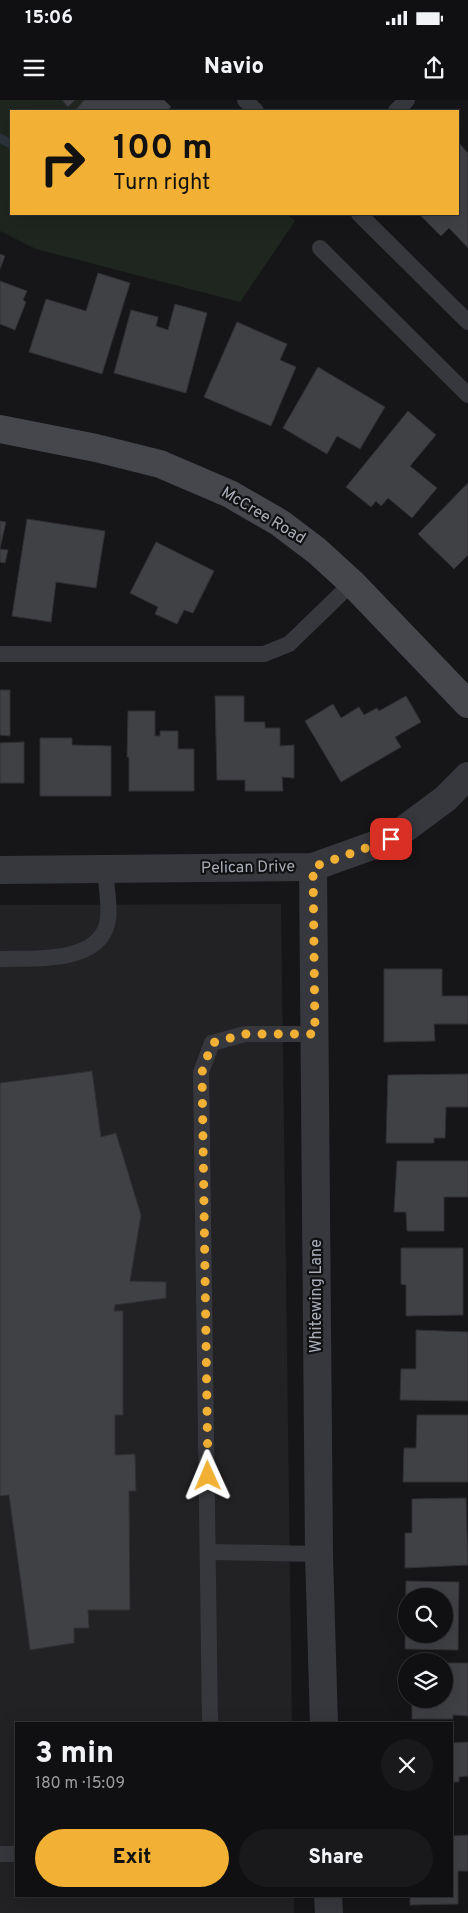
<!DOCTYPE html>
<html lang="en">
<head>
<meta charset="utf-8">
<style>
  body { margin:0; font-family:Overpass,sans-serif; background:#19191b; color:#f1f3f6; height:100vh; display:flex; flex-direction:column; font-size:19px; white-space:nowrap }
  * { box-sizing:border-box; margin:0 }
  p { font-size:16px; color:#9c9d9f }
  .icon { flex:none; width:28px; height:28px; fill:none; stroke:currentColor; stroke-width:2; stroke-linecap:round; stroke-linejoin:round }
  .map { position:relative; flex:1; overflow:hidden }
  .panel { position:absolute; left:15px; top:1622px; width:438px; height:175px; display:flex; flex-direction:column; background:#101012; border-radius:0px; box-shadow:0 5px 20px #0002,0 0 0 1px #303032 }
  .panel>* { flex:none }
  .guide { position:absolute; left:10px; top:10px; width:449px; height:105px; border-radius:0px; box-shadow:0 5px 20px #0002,0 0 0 1px #303032; background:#f2b134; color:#111; overflow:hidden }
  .buttons { position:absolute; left:398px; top:1488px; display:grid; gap:10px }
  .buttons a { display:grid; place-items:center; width:55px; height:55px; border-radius:50%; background:#101012; box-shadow:0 5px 20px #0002,0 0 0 1px #303032; font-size:25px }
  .pin { position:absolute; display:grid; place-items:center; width:42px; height:42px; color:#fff; margin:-21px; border-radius:10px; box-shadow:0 2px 8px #0006 }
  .me { position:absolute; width:55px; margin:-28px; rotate:359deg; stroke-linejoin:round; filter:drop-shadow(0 0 4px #0008) }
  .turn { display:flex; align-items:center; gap:18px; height:105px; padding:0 20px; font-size:22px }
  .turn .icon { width:65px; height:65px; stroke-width:2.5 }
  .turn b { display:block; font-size:35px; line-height:42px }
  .round { display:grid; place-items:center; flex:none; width:52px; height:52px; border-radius:26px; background:#19191b }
  .head { display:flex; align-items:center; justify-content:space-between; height:85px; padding:0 20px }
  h1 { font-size:30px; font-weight:800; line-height:38px }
  .action { display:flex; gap:10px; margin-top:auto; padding:10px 20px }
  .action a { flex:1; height:58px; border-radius:30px; background:#f2b134; color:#111; font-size:20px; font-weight:800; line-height:58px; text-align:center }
  .action a+a { background:#19191b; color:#f1f3f6 }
  .status { display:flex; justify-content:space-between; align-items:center; height:35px; padding:0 25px; background:#101012; direction:ltr }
  .status svg { height:14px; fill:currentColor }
  header { display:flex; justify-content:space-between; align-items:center; height:65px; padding:0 20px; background:#101012; font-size:22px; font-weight:800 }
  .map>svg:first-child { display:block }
  .built { fill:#222225 }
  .green { fill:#1e261f }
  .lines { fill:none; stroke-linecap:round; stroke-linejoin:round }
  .stream { stroke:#2c353c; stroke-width:9 }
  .building { fill:#404145; stroke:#303034; fill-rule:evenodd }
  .lane { stroke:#37383d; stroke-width:16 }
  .street { stroke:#37383d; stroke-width:28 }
  .secondary { stroke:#45474d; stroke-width:28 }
  .route { stroke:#f2b134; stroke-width:9; stroke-dasharray:0 16.2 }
  .labels { text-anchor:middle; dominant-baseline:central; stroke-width:4.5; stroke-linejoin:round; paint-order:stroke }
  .street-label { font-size:16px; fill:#a8adb8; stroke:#111113 }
</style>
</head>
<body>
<div class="status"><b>15:06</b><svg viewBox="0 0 49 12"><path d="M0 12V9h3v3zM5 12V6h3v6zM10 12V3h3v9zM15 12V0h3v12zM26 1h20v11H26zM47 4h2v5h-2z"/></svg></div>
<header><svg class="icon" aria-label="menu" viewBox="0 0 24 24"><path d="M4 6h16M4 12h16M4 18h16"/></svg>Navio<svg class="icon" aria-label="share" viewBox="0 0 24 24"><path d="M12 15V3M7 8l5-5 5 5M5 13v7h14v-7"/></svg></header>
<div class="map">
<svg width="468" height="1813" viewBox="0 0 468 1813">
  <rect width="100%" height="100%" fill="#161618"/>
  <polygon class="built" points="281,804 292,1624 16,1624 16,1796 294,1796 294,1813 0,1813 0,805"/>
  <polygon class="green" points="0,0 138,0 154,11 11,11 11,114 286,114 295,121 240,202 36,149 0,131"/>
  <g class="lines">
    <polyline class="stream" points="0,38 11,44"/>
  </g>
  <g class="building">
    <polygon points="62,0 75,0 68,7"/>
    <polygon points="84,0 164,0 171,7 167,11 75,11"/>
    <polygon points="458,42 468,53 468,148 449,128 441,136 419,114 458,114"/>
    <polygon points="0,154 5,156 0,169"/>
    <polygon points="98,173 130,183 102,274 29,252 46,199 86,211"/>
    <polygon points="0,181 27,191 23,200 26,202 15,230 0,224"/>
    <polygon points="175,204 207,213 186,293 114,273 131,210 158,217 156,226 168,230"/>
    <polygon points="237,222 287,244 280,260 296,267 271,326 204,297"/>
    <polygon points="318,267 385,307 360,349 337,336 327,354 283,328"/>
    <polygon points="408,311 436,335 410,366 437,388 412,418 388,398 381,406 376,401 371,407 346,387"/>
    <polygon points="468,383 468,455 454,469 418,434"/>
    <polygon points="27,419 105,431 96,488 56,482 51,522 12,516"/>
    <polygon points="0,421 6,422 0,448"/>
    <polygon points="156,442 214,471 193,513 184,510 177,524 155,514 158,507 130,493"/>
    <polygon points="0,449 8,450 5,463 0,462"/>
    <polygon points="0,590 10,590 10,636 0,635"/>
    <polygon points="215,596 244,596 244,622 265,622 265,628 280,628 280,646 294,645 294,678 282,677 283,691 245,691 245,680 217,680"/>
    <polygon points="406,596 421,622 395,637 401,647 341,682 305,621 333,604 341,618 359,607 364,615 377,608 379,611"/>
    <polygon points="128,611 155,611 155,636 160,636 160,631 178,631 178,649 194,649 194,691 129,691 129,657 127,657"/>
    <polygon points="40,638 72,638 72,645 111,646 111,696 40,696"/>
    <polygon points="24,642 24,683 0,683 0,643"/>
    <polygon points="384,869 442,869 442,896 468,896 468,924 434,924 435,941 384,942"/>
    <polygon points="92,971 101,1037 116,1033 141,1115 130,1181 166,1182 166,1198 115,1205 114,1211 123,1211 123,1315 115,1315 115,1355 135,1354 136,1391 129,1391 130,1510 88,1510 89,1528 74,1528 74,1543 30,1550 9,1395 0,1396 0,983"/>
    <polygon points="468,974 468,1007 446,1007 445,1038 434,1038 434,1043 386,1043 388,975"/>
    <polygon points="397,1061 468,1061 468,1097 444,1097 444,1131 407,1131 406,1112 394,1112"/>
    <polygon points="401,1148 463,1148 463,1215 406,1216 406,1185 401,1184"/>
    <polygon points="416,1230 468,1232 468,1301 400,1300 401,1269 416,1269"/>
    <polygon points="417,1315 468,1315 468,1382 403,1382 404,1348 416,1348"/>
    <polygon points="466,1398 468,1465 405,1468 405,1433 412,1433 412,1399"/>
    <path d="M406 1481 459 1482 458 1550 405 1549ZM406 1496H444V1534H406Z"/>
    <polygon points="444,1563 468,1563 468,1616 453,1615 453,1619 412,1619 412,1599 444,1599"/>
    <polygon points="468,1642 468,1676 459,1677 459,1682 451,1682 451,1643"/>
    <polygon points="468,1735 468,1771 458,1771 458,1804 410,1805 410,1796 451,1796 451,1736"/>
  </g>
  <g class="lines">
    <g class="lane">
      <polyline points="245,0 256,11"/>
      <polyline points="396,11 407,0"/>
      <polyline points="359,114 468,222"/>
      <polyline points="320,148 468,295"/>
      <polyline points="0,554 264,554 289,544 352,483"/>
      <path d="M0 859C32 858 97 864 107 824 111 811 106 784 105 770"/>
      <polyline points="209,1452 319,1454"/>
      <polyline points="210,1624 201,972 212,943 245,934 315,934"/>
      <polyline points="0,1754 16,1754"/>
    </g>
    <g class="street">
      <polyline points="313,767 319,1454 324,1624"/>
      <polyline points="0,770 313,767 391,739 445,699 468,676"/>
      <polyline points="328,1796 329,1813"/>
    </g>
    <polyline class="secondary" points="0,329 96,348 160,364 230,394 280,423 317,451 352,483 468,604"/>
  </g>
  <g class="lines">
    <polyline class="route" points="208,1376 202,972 212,943 245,934 315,934 313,767 391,739"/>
  </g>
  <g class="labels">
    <g class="street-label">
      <text transform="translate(263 416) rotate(31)">McCree Road</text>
      <text transform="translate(248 768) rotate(-1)">Pelican Drive</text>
      <text transform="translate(317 1196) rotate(-90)">Whitewing Lane</text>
    </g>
  </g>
</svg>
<div class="buttons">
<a><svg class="icon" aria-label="search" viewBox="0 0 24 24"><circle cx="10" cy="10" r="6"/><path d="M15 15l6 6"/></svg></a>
<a><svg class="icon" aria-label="layers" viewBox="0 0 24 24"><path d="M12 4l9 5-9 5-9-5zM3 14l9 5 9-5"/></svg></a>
</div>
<div class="pin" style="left:391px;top:739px;background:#d93025"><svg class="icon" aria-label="arrive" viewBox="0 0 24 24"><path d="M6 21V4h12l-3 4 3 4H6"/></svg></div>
<svg class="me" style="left:208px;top:1376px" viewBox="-20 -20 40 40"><path d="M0-17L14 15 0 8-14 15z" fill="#f2b134" stroke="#fff" stroke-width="4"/></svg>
<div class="guide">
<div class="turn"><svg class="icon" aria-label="right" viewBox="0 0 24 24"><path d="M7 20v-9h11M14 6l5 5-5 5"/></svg><div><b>100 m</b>Turn right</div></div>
</div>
<section class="panel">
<div class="head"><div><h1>3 min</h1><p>180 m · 15:09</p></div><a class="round"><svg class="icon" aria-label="close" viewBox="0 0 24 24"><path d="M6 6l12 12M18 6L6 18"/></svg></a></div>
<div class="action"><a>Exit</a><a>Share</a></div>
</section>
</div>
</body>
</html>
